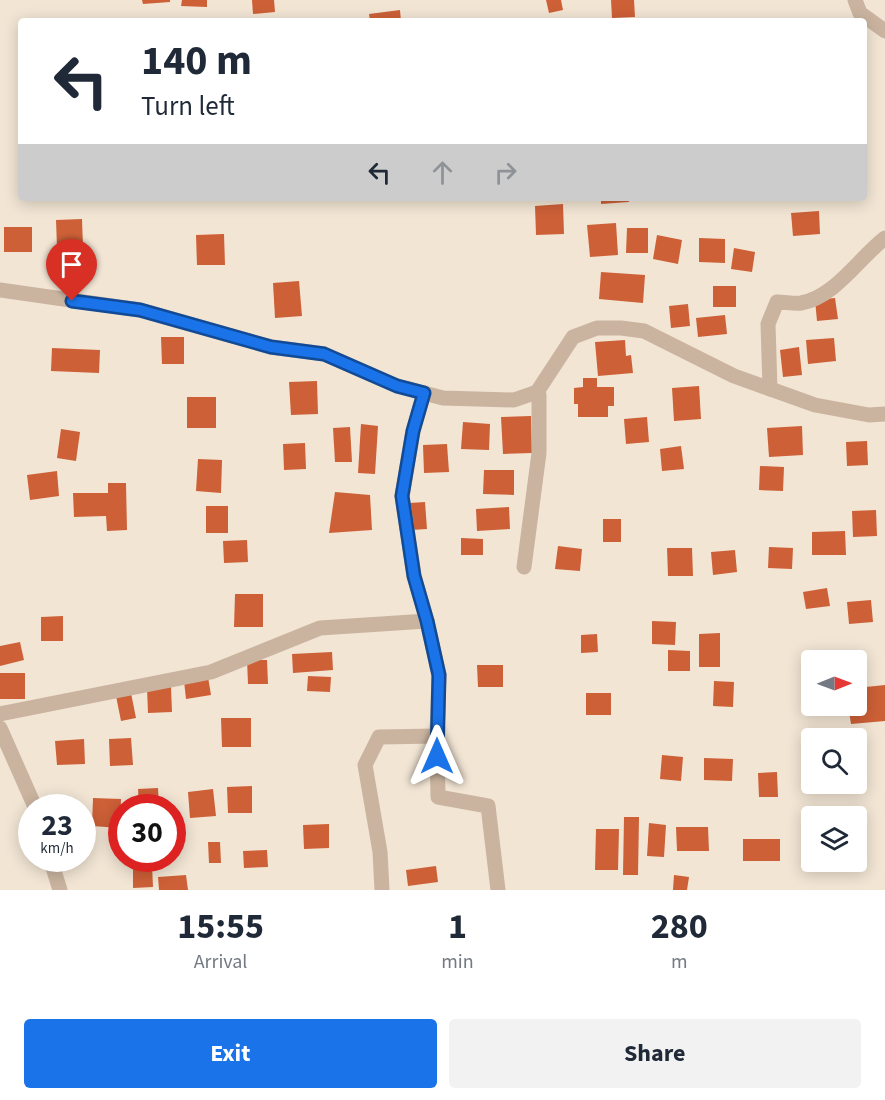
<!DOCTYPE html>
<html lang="en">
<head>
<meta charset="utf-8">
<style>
  body { margin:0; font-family:"Source Sans 3",sans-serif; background:#f2f2f3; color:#1f2937; height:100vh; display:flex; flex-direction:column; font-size:22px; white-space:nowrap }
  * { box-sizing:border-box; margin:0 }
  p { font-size:20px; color:#747a83 }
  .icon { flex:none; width:33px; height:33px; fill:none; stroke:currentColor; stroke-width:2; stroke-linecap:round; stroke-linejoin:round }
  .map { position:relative; height:890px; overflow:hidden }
  .details { display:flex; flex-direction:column; background:#fff; flex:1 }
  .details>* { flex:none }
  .banner { position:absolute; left:18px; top:18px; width:849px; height:183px; border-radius:6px; box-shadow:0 3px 15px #0003; background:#fff; color:#1f2937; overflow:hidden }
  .needle { width:39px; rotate:89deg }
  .controls { position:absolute; left:801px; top:650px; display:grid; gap:12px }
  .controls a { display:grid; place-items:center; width:66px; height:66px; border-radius:6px; background:#fff; box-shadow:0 3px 15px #0003; font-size:30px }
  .speed { position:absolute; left:18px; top:794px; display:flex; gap:12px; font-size:30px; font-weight:700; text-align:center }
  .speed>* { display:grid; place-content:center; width:78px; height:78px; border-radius:50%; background:#fff; box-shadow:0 3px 15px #0003; line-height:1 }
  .speed small { font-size:15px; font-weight:400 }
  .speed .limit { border:9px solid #d22; background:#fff; color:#111 }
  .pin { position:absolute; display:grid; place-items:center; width:51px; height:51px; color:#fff; margin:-62px -26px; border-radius:50% 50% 50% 0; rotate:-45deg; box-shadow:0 0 6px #0007 }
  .pin .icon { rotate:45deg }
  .me { position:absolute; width:66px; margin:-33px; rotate:0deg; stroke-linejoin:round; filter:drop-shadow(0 0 4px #0008) }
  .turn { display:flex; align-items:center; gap:21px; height:126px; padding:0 24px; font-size:27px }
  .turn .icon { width:78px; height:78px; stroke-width:2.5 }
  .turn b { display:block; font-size:42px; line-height:51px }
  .lanes { display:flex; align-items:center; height:57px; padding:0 24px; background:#0003; justify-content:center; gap:30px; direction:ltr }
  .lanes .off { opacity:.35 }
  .eta { display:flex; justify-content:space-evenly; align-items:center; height:102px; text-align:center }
  .eta b { font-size:36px; font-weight:700; line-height:42px }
  .cta { display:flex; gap:12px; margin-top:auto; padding:12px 24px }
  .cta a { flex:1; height:69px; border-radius:6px; background:#1a73e8; color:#fff; font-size:24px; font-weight:700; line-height:69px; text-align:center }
  .cta a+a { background:#f2f2f3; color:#1f2937 }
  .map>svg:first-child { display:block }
  .building { fill:#cd6037 }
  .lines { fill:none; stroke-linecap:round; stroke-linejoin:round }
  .minor { stroke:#cab4a0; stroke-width:15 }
  .route-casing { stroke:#114b97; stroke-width:15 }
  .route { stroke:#1a73e8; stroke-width:10 }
</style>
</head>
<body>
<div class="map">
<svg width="885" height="890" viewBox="0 0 885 890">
  <rect width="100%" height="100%" fill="#f2e5d4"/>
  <g class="building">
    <polygon points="142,0 170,0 170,2 143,4"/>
    <polygon points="182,0 207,0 207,7 181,6"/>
    <polygon points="252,0 274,0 275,12 253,14"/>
    <polygon points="546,0 561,0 563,10 549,13"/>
    <polygon points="611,0 634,0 635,17 612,18"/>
    <polygon points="400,10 401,21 370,21 369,14"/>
    <polygon points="601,198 628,198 629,202 601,204"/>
    <polygon points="563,204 564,234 536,235 535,206"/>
    <polygon points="819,211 820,234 793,236 791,213"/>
    <polygon points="82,219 83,247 57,247 56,220"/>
    <polygon points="616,223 618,255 590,257 587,225"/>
    <rect x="4" y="227" width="28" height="25"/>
    <polygon points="627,228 648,228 648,253 626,253"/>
    <polygon points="224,234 225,265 197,265 196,235"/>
    <polygon points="657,235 682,240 678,264 653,259"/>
    <polygon points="699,238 725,239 725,263 699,262"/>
    <polygon points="734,248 755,252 752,272 731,269"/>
    <polygon points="601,272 645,275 643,303 599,299"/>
    <polygon points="299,281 302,316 275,318 273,283"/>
    <rect x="713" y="286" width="23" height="21"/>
    <polygon points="835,298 838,319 817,321 815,300"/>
    <polygon points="688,304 690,326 671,328 669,306"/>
    <polygon points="725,315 727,334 698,337 696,318"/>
    <polygon points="161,337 184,337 184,364 162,364"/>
    <polygon points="834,338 836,361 808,364 806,340"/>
    <polygon points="625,340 626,356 631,355 633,373 598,376 595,342"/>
    <polygon points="799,347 802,375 783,377 780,350"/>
    <polygon points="52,348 100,350 99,373 51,371"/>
    <polygon points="583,378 597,378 597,387 614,387 614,406 608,406 608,417 578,417 578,404 574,404 574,388 583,387"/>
    <polygon points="317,381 318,414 291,415 289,382"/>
    <polygon points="699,386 701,419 674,421 672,388"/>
    <rect x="187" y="397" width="29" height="31"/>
    <polygon points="531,416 532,453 503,454 501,417"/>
    <polygon points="647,417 649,442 626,444 624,419"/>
    <polygon points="463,422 490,424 489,450 461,449"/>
    <polygon points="361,424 378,426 375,474 358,473"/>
    <polygon points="802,426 803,455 769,457 767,428"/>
    <polygon points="350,427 352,462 335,462 333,428"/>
    <polygon points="61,429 80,432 76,461 57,458"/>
    <polygon points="867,441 868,465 847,466 846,442"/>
    <polygon points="305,443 306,469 284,470 283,444"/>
    <polygon points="447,444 449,472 424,473 423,445"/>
    <polygon points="681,446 684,469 662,471 660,449"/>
    <polygon points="198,459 222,460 221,493 196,491"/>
    <polygon points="760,466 784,467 783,491 759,490"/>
    <polygon points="484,470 514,470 514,495 483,494"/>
    <polygon points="57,471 59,496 30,500 27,475"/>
    <polygon points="108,483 126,483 127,530 107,531 106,516 74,517 73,493 108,493"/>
    <polygon points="335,492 370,495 372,530 329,533"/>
    <polygon points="425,502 427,529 411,530 409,503"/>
    <rect x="206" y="506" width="22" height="27"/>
    <polygon points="509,507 510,529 477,531 476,509"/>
    <polygon points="876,510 877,536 853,537 852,511"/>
    <rect x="603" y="519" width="18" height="23"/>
    <polygon points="845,531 846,555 812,555 812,532"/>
    <polygon points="461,538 483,539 483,555 461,555"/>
    <polygon points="247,540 248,562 224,563 223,541"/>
    <polygon points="558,546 582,549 580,571 555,569"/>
    <polygon points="769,547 793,548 792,569 768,568"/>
    <polygon points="667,548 692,548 693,576 668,576"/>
    <polygon points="735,550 737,572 713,575 711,552"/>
    <polygon points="827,588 830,606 806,609 803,592"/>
    <polygon points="235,594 263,594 263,627 234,627"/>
    <polygon points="871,600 873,622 849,624 847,602"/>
    <polygon points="63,616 63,641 41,641 41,617"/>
    <polygon points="652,621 676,622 675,645 652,644"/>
    <polygon points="720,633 720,667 699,667 699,634"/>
    <polygon points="597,634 598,652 581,653 581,635"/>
    <polygon points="20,642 24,660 0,666 0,646"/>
    <polygon points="668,650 690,651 690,671 668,671"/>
    <polygon points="332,652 333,670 293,673 292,654"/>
    <polygon points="247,660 267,660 268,684 248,684"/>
    <polygon points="477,665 503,665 503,687 478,687"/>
    <rect x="0" y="673" width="25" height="26"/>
    <polygon points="308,676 331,677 330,692 307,691"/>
    <polygon points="208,677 211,695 186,699 184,681"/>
    <polygon points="714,681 734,682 733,707 713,706"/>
    <polygon points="885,685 885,721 851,724 848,705 856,705 856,688"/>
    <polygon points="171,687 172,712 148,713 147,688"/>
    <polygon points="131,693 136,718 121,721 116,696"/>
    <rect x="586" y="693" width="25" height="22"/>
    <polygon points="221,718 251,718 251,747 222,747"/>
    <polygon points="131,738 133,765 110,766 109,739"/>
    <polygon points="84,739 85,764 57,765 55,741"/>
    <polygon points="662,755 683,757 681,781 660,779"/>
    <polygon points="704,758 733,759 732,781 704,780"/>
    <polygon points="777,772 778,797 759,797 758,773"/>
    <polygon points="252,786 252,813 228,813 227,787"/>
    <polygon points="158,788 159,807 139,807 138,789"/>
    <polygon points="213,789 216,816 190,818 188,792"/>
    <polygon points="93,798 121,799 120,828 92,826"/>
    <polygon points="624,817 639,817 638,875 623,875"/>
    <polygon points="649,823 666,825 664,857 647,856"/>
    <polygon points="329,824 329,848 304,849 303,825"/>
    <polygon points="676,827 708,827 709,851 677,851"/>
    <polygon points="596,829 619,829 618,870 595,870"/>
    <rect x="743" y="839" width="37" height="22"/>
    <polygon points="208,842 220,842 221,863 209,863"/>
    <polygon points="267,850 268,867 244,868 243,851"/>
    <polygon points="133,865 152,865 153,887 133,888"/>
    <polygon points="436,866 438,882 408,886 406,870"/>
    <polygon points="186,875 188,890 159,890 158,877"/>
    <polygon points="674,875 689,877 687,890 673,890"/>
  </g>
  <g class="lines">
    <g class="minor">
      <polyline points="855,0 860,13 885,31"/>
      <polyline points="0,290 140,310 271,347 324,354 397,386 443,398 514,400 537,392 573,337 597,328 621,328 644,331 734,376 815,405 869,415 885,414"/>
      <path d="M770 389 768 324 777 302C785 302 794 304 801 303 835 297 859 258 885 238"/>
      <polyline points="424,393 413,431 402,496 414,576 427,621 439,675 437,736"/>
      <polyline points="524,567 539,453 539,395 537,392"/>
      <polyline points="0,714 211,672 320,628 427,621"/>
      <polyline points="0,728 35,807"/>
      <polyline points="50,858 60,890"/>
      <polyline points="382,890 380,852 365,765 379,737 437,736 438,797 488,806 498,890"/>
    </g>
  </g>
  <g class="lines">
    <defs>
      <polyline id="route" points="72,301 140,310 271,347 324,354 397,386 424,393 413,431 402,496 414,576 427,621 439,675 437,756"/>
    </defs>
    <use href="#route" class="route-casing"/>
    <use href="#route" class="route"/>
  </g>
</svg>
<div class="controls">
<a><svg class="needle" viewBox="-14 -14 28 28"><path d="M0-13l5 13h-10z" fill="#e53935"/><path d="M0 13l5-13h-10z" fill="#747a83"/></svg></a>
<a><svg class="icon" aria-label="search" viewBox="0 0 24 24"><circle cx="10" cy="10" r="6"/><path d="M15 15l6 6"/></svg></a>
<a><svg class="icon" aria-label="layers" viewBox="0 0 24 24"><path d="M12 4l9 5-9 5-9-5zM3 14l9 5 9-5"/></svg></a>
</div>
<div class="speed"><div>23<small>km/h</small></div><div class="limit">30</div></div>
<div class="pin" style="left:72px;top:301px;background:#d93025"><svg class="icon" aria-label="arrive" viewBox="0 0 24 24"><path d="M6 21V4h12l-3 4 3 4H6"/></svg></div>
<svg class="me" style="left:437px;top:756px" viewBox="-20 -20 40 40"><path d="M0-17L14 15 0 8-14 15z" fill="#1a73e8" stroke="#fff" stroke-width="4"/></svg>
<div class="banner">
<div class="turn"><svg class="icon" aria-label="left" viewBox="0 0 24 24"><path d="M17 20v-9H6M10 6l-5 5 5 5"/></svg><div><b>140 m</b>Turn left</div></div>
<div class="lanes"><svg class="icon" aria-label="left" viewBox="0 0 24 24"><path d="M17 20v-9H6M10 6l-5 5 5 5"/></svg><svg class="icon off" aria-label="ahead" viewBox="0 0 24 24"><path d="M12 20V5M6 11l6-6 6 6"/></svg><svg class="icon off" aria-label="right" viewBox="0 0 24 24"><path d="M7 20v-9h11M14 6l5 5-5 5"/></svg></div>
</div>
</div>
<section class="details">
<div class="eta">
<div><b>15:55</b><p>Arrival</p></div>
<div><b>1</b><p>min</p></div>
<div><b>280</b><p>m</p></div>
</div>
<div class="cta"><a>Exit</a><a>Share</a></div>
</section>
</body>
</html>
